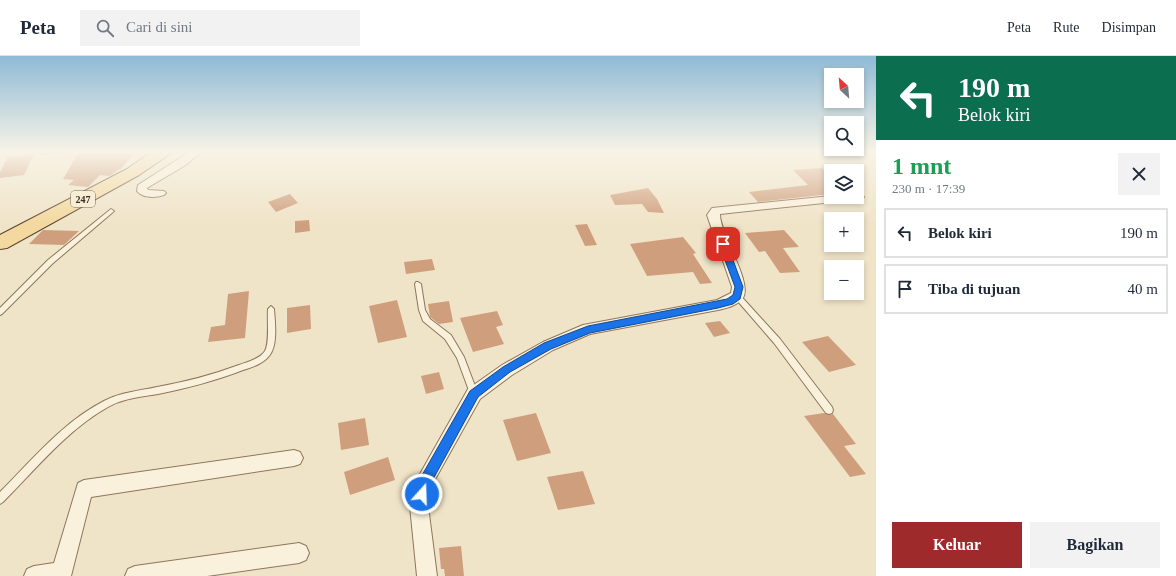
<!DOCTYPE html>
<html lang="id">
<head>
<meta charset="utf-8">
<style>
  body { margin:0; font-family:Georgia,serif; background:#f2f2f3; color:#1f2937; height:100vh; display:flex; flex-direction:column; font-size:15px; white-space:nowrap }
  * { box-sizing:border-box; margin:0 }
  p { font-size:13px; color:#747a83 }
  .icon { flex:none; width:22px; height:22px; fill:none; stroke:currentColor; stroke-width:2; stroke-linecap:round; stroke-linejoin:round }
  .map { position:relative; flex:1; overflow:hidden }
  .panel { display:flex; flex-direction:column; background:#fff; width:300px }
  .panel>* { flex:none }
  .guide { background:#0b6e4f; color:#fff; overflow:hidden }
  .needle { width:26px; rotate:334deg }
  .controls { position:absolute; left:824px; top:12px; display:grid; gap:8px }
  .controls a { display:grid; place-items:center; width:40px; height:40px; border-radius:0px; background:#fff; box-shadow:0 2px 6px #0003; font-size:20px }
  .pin { position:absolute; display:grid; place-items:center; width:34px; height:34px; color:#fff; margin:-17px; border-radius:8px; box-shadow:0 2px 6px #0006 }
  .me { position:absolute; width:44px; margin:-22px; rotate:20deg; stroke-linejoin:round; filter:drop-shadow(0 0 3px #0008) }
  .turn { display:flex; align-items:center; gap:14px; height:84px; padding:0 16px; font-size:18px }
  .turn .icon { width:52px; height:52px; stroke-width:2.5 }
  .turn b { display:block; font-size:28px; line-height:34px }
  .round { display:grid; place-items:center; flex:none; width:42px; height:42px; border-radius:0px; background:#f2f2f3 }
  .headline { display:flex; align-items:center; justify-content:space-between; height:68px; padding:0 16px }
  h1 { font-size:24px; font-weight:700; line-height:30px; color:#1e9e55 }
  .button { display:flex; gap:8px; margin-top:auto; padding:8px 16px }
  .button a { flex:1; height:46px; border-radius:0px; background:#9e2a2b; color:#fff; font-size:16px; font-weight:700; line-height:46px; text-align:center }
  .button a+a { background:#f2f2f3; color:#1f2937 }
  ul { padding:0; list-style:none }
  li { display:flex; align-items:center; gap:12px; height:50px; margin:0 8px 6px; padding:0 8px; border:2px solid #e0e1e3; border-radius:0px }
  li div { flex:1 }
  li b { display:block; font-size:15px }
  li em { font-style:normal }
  header { display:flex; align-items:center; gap:24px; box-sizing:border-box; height:56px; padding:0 20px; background:#fff; border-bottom:1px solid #e0e1e3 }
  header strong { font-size:19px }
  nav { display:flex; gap:22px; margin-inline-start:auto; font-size:14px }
  .search { width:280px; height:36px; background:#f2f2f3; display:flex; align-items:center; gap:10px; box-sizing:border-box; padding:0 14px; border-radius:0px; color:#747a83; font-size:15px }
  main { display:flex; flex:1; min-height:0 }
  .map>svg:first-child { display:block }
  .building { fill:#cf9f7d }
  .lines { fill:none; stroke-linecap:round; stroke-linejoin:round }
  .service-casing { stroke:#8d765c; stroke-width:2 }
  .minor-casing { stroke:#8d765c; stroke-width:2 }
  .primary-casing { stroke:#5b4430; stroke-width:2 }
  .service { fill:#faf1dc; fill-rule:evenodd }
  .minor { fill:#faf1dc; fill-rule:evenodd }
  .primary { fill:#f3d9a0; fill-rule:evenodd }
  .route { fill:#1a73e8; stroke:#114b97 }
  .labels { text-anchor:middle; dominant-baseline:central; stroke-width:3; stroke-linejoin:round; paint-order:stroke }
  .shield { fill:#f7eed8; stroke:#756857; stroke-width:1 }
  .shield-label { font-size:10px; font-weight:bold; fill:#3d2e20 }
</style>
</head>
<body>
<header>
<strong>Peta</strong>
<div class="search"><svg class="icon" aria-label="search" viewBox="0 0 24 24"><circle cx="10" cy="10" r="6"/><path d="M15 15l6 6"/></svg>Cari di sini</div>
<nav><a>Peta</a><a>Rute</a><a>Disimpan</a></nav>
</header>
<main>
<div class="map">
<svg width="876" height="520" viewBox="0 0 876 520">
  <rect width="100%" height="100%" fill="#f0e4c8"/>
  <g class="building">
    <polygon points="91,95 136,95 121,113 119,113 110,120 100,119 88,131 68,129 74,124 63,123 79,96"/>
    <polygon points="34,98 24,119 0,122 0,116 8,101"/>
    <polygon points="822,112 831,121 831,138 758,146 749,136 808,129 793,114"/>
    <polygon points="648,132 657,143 664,157 648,156 642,148 615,149 610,139"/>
    <polygon points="290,138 298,147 276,156 268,146"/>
    <polygon points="309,164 310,175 295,177 295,165"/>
    <polygon points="587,168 597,189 585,190 575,169"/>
    <polygon points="43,174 79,175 64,189 29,188"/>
    <polygon points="784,174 799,191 783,192 800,216 780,217 765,195 759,196 745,177"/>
    <polygon points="683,181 696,197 693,198 712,227 700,228 693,216 647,220 630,188"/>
    <polygon points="432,203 435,214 406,218 404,206"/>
    <polygon points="249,235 245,282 208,286 211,271 225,269 228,238"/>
    <polygon points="397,244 407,281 378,287 369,250"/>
    <polygon points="449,245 453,266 439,268 430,261 428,248"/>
    <polygon points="310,249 311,273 287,277 287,252"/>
    <polygon points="497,255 503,269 496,271 504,288 473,296 460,262"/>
    <polygon points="720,265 730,277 714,281 705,267"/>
    <polygon points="828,280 856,309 829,316 802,286"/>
    <polygon points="439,316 444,333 426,338 421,320"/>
    <polygon points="536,357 551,397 517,405 503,364"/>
    <polygon points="824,357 829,359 833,358 856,388 844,390 866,418 850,421 804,360"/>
    <polygon points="365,362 369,389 341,394 338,367"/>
    <polygon points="388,401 395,424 350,439 344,416"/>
    <polygon points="583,415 595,448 558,454 547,421"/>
    <polygon points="461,490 464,520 445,520 444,513 441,513 439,492"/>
  </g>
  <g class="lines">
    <defs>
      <g id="service">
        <polygon points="111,153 114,155 113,156 52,208 2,258 0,259 0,252 48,204"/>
        <polygon points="416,226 418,226 421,228 425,254 430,263 451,279 464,301 478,338 477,340 474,341 471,340 457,302 445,283 423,265 419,254 415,228"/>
        <polygon points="735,238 739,238 780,283 832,351 833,354 832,357 829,358 826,357 774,287 735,242 734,240"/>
        <path d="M271 250 274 253C275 266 278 290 269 300 263 308 252 311 243 314 215 325 187 332 158 338 141 341 124 342 108 351 67 374 36 413 3 446L0 448V436C32 404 63 366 104 345 121 336 139 335 157 331 185 326 212 319 239 309 247 306 260 303 265 295 270 286 267 264 268 253Z"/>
      </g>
      <g id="minor">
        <polygon points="39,95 51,95 46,98 40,97"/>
        <path d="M191 95H203L184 110 147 132 148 134 164 135 166 137 164 139C155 142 143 142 137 135L138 129Z"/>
        <path d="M857 138 862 139 864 141 862 143 720 158C719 177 753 226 743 242 737 250 726 252 718 254L590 278 553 294 512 319 480 343 433 427 428 450 437 520H417L410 450 416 425 468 333 502 309 543 286 583 269 717 244 731 237 732 231 707 159 712 152 831 140 857 141Z"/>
        <polygon points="294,394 300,396 303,402 300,408 294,410 91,441 71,520 24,520 27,513 34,510 54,507 78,427 84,424"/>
        <polygon points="299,487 306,490 309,497 306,504 299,507 207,520 125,520 128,513 135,510"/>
      </g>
      <polygon id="primary" points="153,95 172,95 170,98 139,119 7,192 0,193 0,179 127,113"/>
    </defs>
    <use href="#service" class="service-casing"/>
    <use href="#minor" class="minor-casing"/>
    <use href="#primary" class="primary-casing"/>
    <use href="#service" class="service"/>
    <use href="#minor" class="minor"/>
    <use href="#primary" class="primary"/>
  </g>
  <linearGradient id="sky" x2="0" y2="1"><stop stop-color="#8fbad6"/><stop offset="0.57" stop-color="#f8f3e6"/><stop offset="1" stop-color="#f8f3e6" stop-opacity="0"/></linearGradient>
  <rect width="876" height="168" fill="url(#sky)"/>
  <polygon class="route" points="723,185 727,188 743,231 740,243 733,248 718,252 590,277 551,293 510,316 478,341 431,427 426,442 422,444 418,442 416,438 421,421 470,335 503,311 544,287 588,270 727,243 733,239 735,231 719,188"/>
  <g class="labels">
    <rect class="shield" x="71" y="135" width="24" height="16" rx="3"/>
    <g class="shield-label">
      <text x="83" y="143">247</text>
    </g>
  </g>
</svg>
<div class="controls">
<a><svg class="needle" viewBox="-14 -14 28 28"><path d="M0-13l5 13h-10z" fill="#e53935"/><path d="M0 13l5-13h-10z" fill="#747a83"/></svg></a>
<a><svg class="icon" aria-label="search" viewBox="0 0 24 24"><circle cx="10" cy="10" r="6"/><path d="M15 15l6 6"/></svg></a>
<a><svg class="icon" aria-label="layers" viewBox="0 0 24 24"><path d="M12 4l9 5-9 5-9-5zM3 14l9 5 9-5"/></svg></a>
<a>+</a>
<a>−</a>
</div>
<div class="pin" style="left:723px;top:188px;background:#d93025"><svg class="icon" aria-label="arrive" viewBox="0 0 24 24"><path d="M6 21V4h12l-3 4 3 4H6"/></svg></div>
<svg class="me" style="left:422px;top:438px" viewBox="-20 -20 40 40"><circle r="17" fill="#1a73e8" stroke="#fff" stroke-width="3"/><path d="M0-11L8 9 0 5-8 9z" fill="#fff"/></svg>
</div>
<section class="panel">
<div class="guide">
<div class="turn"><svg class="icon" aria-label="left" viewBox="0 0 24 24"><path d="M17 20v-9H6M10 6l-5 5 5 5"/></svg><div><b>190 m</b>Belok kiri</div></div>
</div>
<div class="headline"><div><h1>1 mnt</h1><p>230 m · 17:39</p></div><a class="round"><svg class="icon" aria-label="close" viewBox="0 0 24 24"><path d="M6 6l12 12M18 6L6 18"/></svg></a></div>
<ul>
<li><svg class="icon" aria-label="left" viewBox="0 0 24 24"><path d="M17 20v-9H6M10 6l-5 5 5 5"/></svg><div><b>Belok kiri</b></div><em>190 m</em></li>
<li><svg class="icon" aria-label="arrive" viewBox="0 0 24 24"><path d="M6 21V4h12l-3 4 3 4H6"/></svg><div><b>Tiba di tujuan</b></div><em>40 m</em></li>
</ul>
<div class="button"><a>Keluar</a><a>Bagikan</a></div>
</section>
</main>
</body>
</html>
